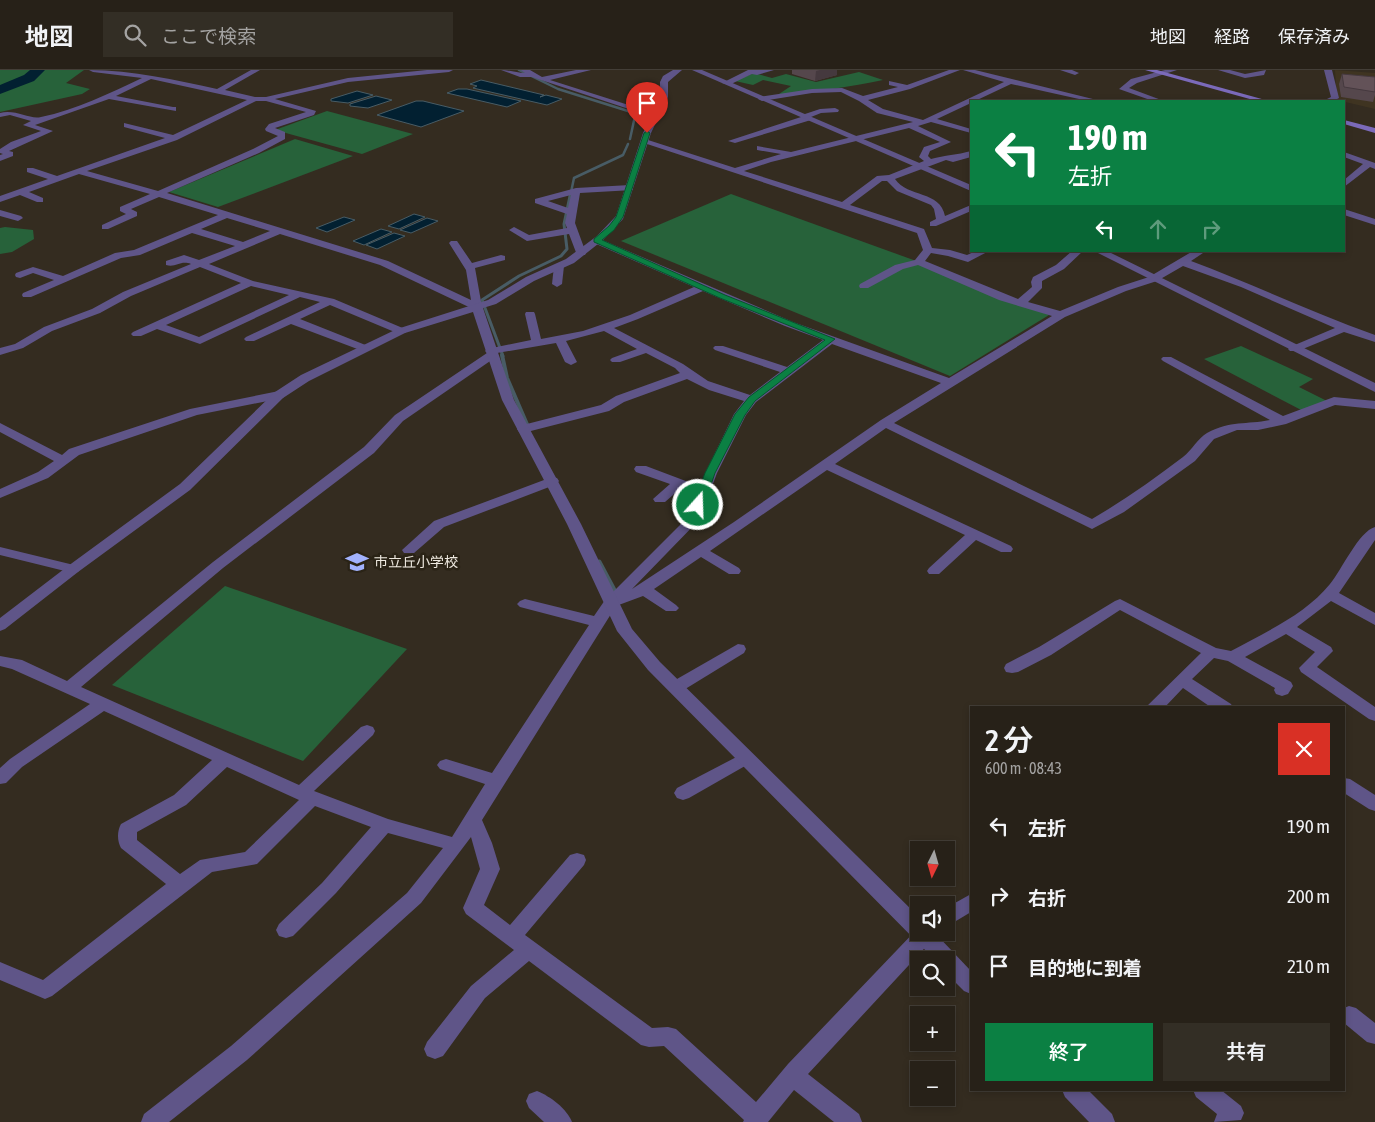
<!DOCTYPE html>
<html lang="ja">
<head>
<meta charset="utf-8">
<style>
  body { margin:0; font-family:"Asap Condensed","Noto Sans JP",sans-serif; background:#332e25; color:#f1f3f6; height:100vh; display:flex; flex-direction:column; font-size:19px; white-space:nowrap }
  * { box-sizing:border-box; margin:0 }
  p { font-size:16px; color:#a4a3a2 }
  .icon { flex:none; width:28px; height:28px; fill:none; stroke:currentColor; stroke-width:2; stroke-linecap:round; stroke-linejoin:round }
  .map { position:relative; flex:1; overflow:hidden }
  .sheet { position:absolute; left:970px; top:636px; width:375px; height:385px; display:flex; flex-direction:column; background:#272118; border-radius:0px; box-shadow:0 2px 8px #0003,0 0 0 1px #433e37 }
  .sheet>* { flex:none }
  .top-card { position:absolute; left:970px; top:30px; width:375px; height:152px; border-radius:0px; box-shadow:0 2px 8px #0003,0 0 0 1px #433e37; background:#0b8043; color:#fff; overflow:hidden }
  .needle { width:32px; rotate:185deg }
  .controls { position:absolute; left:910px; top:771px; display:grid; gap:10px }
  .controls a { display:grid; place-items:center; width:45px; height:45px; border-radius:0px; background:#272118; box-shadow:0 2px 8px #0003,0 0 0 1px #433e37; font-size:25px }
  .pin { position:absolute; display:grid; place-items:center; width:42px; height:42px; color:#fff; margin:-51px -21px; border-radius:50% 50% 50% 0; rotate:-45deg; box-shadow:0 0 5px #0007 }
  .pin .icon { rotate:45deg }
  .me { position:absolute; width:55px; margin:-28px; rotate:20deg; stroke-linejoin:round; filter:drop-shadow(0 0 4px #0008) }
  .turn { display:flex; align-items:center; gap:18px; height:105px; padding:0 15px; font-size:22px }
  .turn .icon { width:65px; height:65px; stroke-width:2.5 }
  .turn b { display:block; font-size:35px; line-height:42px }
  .lanes { display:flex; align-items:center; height:48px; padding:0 15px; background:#0003; justify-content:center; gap:25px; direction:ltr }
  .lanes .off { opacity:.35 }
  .round { display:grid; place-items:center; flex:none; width:52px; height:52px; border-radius:0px; background:#332e25 }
  .headline { display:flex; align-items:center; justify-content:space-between; height:85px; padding:0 15px }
  h1 { font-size:30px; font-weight:600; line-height:38px }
  .cta { display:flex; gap:10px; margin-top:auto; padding:10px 15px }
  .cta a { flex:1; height:58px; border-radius:0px; background:#0b8043; color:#fff; font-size:20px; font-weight:600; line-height:58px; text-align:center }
  .cta a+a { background:#332e25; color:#f1f3f6 }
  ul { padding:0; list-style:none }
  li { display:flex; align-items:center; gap:15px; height:70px; padding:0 15px }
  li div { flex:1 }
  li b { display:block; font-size:19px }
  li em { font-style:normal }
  header { display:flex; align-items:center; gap:30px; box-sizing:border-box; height:70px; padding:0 25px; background:#272118; border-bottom:1px solid #433e37 }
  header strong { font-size:24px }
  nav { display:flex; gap:28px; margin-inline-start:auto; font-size:18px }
  .search { width:350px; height:45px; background:#332e25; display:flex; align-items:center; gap:12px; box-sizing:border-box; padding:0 18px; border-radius:0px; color:#a4a3a2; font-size:19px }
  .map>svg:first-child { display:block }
  .built { fill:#3f3421 }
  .green { fill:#27623a }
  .water { fill:#022031; stroke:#485c65 }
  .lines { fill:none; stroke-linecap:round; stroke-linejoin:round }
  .stream-far3 { stroke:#485c65; stroke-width:2.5 }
  .stream-far2 { stroke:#485c65; stroke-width:3 }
  .stream-far1 { stroke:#485c65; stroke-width:4 }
  .stream { stroke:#485c65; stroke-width:5 }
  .river { fill:#022031; fill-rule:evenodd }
  .minor { fill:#5f5588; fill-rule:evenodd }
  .tertiary { fill:#5f5588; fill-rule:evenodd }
  .secondary { fill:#7b6aba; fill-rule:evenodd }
  .wall { fill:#55474c }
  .shaded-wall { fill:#45393e }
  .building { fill:#635258; stroke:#45393e }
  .route { fill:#0b8043; stroke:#07532c }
  .labels { text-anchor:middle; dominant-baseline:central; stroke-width:5; stroke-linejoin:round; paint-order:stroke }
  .poi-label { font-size:14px; fill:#ede8df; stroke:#2a2316; text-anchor:start }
</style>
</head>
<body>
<header>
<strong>地図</strong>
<div class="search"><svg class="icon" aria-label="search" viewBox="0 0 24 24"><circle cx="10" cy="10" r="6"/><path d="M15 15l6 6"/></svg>ここで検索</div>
<nav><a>地図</a><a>経路</a><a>保存済み</a></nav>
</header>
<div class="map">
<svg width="1375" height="1052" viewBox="0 0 1375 1052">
  <rect width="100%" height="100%" fill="#342c20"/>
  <polygon class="built" points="1335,0 1375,3 1375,39 1337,30"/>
  <g class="green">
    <polygon points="0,0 84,0 66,13 90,19 82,24 0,42"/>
    <path d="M859 2 883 10C850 17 818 21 785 26L779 24 791 16 763 10 753 15 735 11 754 3 772 8 786 4 816 12Z"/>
    <polygon points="327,41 413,64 362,84 275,60"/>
    <polygon points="295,69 353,86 218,137 169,122"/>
    <polygon points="731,124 919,192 1049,245 950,306 621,171"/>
    <polygon points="5,157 33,160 34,169 12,182 0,184 0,158"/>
    <polygon points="1241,276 1313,309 1299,317 1327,331 1305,342 1204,289"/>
    <polygon points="225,516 407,579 303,691 112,615"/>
  </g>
  <g class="water">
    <polygon points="481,10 544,25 540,27 546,25 562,29 547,35 473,18 477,16 470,14"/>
    <polygon points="458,19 467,19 521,31 507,37 447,23"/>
    <polygon points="357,21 373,25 348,33 331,31 331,29"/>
    <polygon points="376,26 392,30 368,38 350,36 350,34"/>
    <polygon points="416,31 423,31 464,41 421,57 377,45"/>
    <polygon points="414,144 425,147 399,159 388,156"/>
    <polygon points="344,147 355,150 327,162 316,158"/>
    <polygon points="427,148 438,151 411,163 400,160"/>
    <polygon points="381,159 392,162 364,175 353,171"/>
    <polygon points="394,163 405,166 377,179 366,175"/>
  </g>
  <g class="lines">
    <g class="stream-far3">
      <polyline points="519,0 558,19 628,41 635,46 630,69"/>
      <polyline points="570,127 574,108 623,85 628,74"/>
    </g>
    <polyline class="stream-far2" points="503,286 482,230 519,206 561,186 567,179 564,154 570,126"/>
    <polyline class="stream-far1" points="502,285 507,308 529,359"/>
    <polyline class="stream" points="599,492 615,522"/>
    <polygon class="river" points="30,0 45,0 34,11 0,24 0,15 24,5"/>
    <g class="minor">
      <path d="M89 0C133 0 175 10 217 19L251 0H260L225 20 255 27H266L348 8 427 0H453L449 2 348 12 275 29 316 41 314 45 275 58 285 62V69L259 83 167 123 388 191 471 230 466 200 449 173 451 171H457L472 193 501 185 505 186V190L475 198 482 237 477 240 473 239 380 195 280 164 209 194 253 211 334 229 405 259 407 261 405 263H397L330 235 300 249 368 276 370 278 368 280H360L291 254 254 271H246L244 269 246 267 320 232 300 227 200 274 157 259 141 266H133L131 264 133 262 241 213 200 197 131 226 100 243 52 261 23 278 0 285V278L15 274 44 257 92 239 123 222 191 194C180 190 176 198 166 195V191L184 185 199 190 235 176 192 163 140 185 121 188 31 227H23L22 225 23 223 54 210 33 203 20 208 16 207 15 205 16 203 33 197 63 206 115 183 134 180 218 145 159 127 131 139 137 142V146L108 159H102V155L126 144 120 141V137L150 124 79 104 29 122 43 128V132H37L20 125 0 132V126L48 109 27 102V98H33L57 106 165 68 124 57V53L173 65 247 30 151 9 116 26 173 37H176V41L109 29 35 55 53 61 9 81 13 82V86L0 91V85L3 84 0 83V79L11 72 41 61 23 55 31 51 10 45 0 47V43C16 39 30 50 41 47 76 40 110 23 142 8L93 2ZM256 31H266L306 42 269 54 265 59 266 61 278 66 253 79 158 121 87 101 177 70ZM227 148 270 161 243 172 201 159ZM251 216 289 225 199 267 166 255Z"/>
      <path d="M501 0C509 0 517 3 525 3L521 0H530L542 7 576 0H591L550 10 660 45 653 47 532 7H520Z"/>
      <polygon points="748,0 774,0 757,5 752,4 729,15 722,13"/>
      <path d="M949 0H960L910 19 868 30 883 39 923 50 1004 12 963 0H975L1101 31H1088L1011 14 975 31H971V33L937 49 971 59V63L931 52 918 56 951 72 930 81 928 86 931 89C945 85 957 85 971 81V87L953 92 946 90 895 109C908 128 940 120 945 146L971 135V141L936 156H930V152L936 149 934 139 931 135 897 121 887 111H882L850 135 924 159 932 178 950 180 967 185 976 181H989L968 192 948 186 931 183 925 191 1018 229 1032 217 1031 212 1033 207 1056 195 1072 181H1083L1064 199 1042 211V218L1028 232 1060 241 1118 217 1149 207 1193 181H1206L1191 191C1253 214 1313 243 1375 265V272L1344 262 1298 281H1290L1288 279 1290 277 1335 258 1241 217 1183 196 1157 211 1126 221 1065 247 894 353 1092 449C1123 431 1154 409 1183 387 1192 380 1198 368 1207 363 1231 350 1246 355 1270 350L1163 291 1161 289 1163 287H1171L1283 346 1334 327 1375 331V339L1335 335 1286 354 1258 360H1237L1214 369 1195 391 1124 442 1092 459 886 358 835 394 1011 476 1013 479 1011 482H1001L976 470 939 504H929L927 501 929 498 965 465 827 400 710 481 739 498 741 501 739 504H729L701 487 654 519 676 535 679 538 676 541H666L643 526 616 536 482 750 492 773 500 799 484 835 510 855 570 785 577 783 584 785 586 790 584 795 525 865 652 958 668 957 676 959 756 1032 788 994 919 857V862H937L934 868 808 1004 859 1044 862 1052H834L794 1020 768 1052H743L744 1050 664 976 649 977 641 975 529 891 485 928 443 986 435 989 427 986 424 979 427 972 471 916 514 880 466 844 463 838 480 799 471 767 421 833 247 990 169 1052H141L144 1044 231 976 407 823 443 778 388 763 336 823 293 866 286 868 279 866 276 860 279 854 322 813 371 757 315 736 257 794 212 802 52 926 45 929 0 910V892L43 910 166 814 121 778C117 771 117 761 121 754L174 725 212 690 104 641 22 697 6 713 0 714V698L10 689 90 634 12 599 0 596V586L22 590 67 611 213 492 364 377 395 345 487 283 485 281 487 279 531 270 525 244 526 242H534L535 244 541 269 583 261 630 245 694 217 594 173V169H600L793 252 949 308 1052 246 999 230 918 195 903 199 868 218H860L859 216 860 214 895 195 915 190 923 180 917 163 641 72 648 70 735 98 781 84 757 80V76L791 82 913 52 877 43 859 31 841 22 812 23 762 31 758 29 759 27 812 19 842 18 863 26 898 17 889 15V11L907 15ZM909 58 940 72 924 77 919 87 924 91 889 105 877 106 842 132 744 101 771 92ZM703 221 785 256 823 270 787 297 723 276H715L713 278 715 280 780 302 750 325 708 311 683 294 614 258 638 249ZM604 261 637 279 612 288 610 290 612 292H620L646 283 675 298 680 303 616 326 601 335 519 356 517 359 519 362 523 363 609 341 624 332 687 309 709 320 744 331 734 344 699 416 646 396H636L634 399 636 402 670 414 653 429 655 432H665L681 418 696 424 687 448 605 530 594 546 525 529 520 531 517 534 520 537 589 555 492 703 446 689 440 691 437 695 440 699 485 714 452 767 388 749 314 721 373 665 375 661 373 657 367 655 361 657 299 715 81 617 223 498 374 383 403 351 496 287 497 283 556 273 565 292 571 295 577 292 566 271ZM832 274 941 313 881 350 734 452 632 519 700 449 717 403 746 345 756 332ZM227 697 299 730 245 782 200 790 180 804 137 770V762L186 735Z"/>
      <polygon points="1060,0 1072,0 1079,3 1075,5"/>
      <polygon points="1165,0 1177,0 1137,13 1129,18 1164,31 1153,31 1119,19 1131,9"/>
      <polygon points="1218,0 1230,0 1245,4 1266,0 1264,5 1245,8"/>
      <polygon points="1324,0 1332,0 1339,28 1333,31 1323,31 1331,27"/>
      <polygon points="835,38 839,40 838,42 821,43 811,47 811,50 735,73 728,71 801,47 802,45 820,39"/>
      <polygon points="1344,82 1375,93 1375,99 1370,97 1344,117 1344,110 1363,94 1344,87"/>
      <path d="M630 115 633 116V120L580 123 575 153 586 183 585 185H577L569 164 527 171 509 160 514 157 529 165 567 158 565 153 567 144 535 133V129L576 118ZM571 125 568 138 548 131Z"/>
      <polygon points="1344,139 1375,149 1375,155 1344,145"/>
      <polygon points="0,140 21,146 23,148 18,151 0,146"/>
      <polygon points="559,193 564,196 562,214 557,217 552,214 554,196"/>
      <polygon points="279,321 285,325 283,328 197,345 79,385 48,408 0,428 0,419 38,402 54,391 0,362 0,353 62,385 69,379 190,339"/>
      <polygon points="552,407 557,408 559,411 557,414 444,457 414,483 404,483 402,480 434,451"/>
      <path d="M1375 457V470L1339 523 1375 543V555L1331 531 1297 557 1331 577 1333 581 1317 597 1375 637V651L1369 649 1301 602 1299 598 1315 582 1286 564 1245 587 1291 612 1293 616 1288 624 1282 626 1276 624 1274 620 1275 618 1228 591 1214 588 1192 609 1231 634 1233 638H1212L1183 618 1164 638H1145L1201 583 1120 540 1051 585 1018 602 1012 603 1006 602 1004 598 1006 594 1039 577 1115 531 1120 529 1216 578 1231 581C1265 562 1305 545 1330 514 1341 501 1359 461 1375 457Z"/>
      <polygon points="0,477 78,496 80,499 78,502 73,503 0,485"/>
      <polygon points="738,574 744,575 746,579 744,583 682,621 676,622 670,621 668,617 670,613"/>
      <polygon points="746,682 752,684 755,688 752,692 689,728 683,730 677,728 674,723 677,718"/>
      <polygon points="1344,708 1350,709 1375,725 1375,741 1369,739 1344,723"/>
      <polygon points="971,824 971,842 946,857 946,838"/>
      <polygon points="1349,936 1356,938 1375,953 1375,974 1367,972 1344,953 1344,938"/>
      <polygon points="1193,1020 1221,1020 1241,1036 1244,1043 1241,1050 1214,1052 1217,1044 1196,1027"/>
      <path d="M537 1021C550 1026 567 1039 572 1052H544L529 1038 526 1031 529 1024Z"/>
    </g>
    <g class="tertiary">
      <polygon points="673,0 682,0 668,12 668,27 651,63 623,149 603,170 574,193 534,211 496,234 483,238 514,330 581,454 632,559 660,592 919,847 919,862 934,862 971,901 971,924 964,921 946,903 946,890 935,890 648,600 617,561 567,454 502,330 473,242 405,263 309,311 283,328 190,420 78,502 5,559 0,561 0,548 68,496 180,414 275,322 301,305 397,259 488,230 526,207 566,189 597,166 616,146 643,63 660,27 660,12 663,6"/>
      <polygon points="692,0 702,0 971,115 971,121"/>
      <polygon points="1094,181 1107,181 1375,313 1375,322"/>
      <polygon points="1062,1020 1088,1020 1112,1044 1115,1052 1089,1052 1065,1027"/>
    </g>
    <g class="secondary">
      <polygon points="1145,0 1157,0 1269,31 1257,31"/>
      <polygon points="1344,50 1375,58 1375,63 1344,54"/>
    </g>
  </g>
  <g class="wall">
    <polygon points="792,0 837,0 837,5 815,11 792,4"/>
    <polygon points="1342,4 1375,7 1375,25 1373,32 1341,27 1339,14"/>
  </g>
  <polygon class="shaded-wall" points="820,0 837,0 837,5 815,11 816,1"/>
  <polygon class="building" points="1342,4 1375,7 1375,22 1344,17"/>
  <polygon class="route" points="647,61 650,63 623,147 614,160 602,170 725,225 835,269 755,331 745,345 715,403 704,435 698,438 693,435 705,403 735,344 749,327 825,270 720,228 594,172 594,169 609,156 616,147 644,63"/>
  <defs>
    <symbol id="school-bare" viewBox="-9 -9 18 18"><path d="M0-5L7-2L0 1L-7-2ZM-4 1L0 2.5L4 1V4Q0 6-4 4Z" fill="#a2b2fd" stroke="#2a2316" stroke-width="2.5" paint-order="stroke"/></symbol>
  </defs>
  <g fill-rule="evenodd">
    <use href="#school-bare" x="341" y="476" width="32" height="32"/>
  </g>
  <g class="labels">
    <g class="poi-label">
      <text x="374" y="492">市立丘小学校</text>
    </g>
  </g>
</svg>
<div class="controls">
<a><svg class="needle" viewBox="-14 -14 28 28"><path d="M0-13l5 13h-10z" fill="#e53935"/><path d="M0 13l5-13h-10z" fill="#a4a3a2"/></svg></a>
<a><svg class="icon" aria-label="sound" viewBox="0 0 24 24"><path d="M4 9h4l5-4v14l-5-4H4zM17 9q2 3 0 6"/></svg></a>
<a><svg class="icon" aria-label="search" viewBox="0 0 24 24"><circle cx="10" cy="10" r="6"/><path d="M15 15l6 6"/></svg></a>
<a>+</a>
<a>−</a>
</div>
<div class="pin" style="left:647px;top:63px;background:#d93025"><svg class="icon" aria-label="arrive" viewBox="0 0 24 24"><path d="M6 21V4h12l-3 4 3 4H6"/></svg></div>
<svg class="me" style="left:698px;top:435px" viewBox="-20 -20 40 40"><circle r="17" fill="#0b8043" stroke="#fff" stroke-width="3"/><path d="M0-11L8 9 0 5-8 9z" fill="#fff"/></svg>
<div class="top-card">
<div class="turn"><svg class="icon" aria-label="left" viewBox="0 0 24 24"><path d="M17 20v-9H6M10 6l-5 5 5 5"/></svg><div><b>190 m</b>左折</div></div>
<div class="lanes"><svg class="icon" aria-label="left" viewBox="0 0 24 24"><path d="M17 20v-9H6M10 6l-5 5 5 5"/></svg><svg class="icon off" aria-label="ahead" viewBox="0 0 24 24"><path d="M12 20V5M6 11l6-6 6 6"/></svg><svg class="icon off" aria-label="right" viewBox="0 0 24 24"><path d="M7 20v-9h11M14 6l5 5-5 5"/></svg></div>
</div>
<section class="sheet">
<div class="headline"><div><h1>2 分</h1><p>600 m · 08:43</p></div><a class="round" style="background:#d93025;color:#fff"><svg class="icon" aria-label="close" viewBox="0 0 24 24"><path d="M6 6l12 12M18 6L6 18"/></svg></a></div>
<ul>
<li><svg class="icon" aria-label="left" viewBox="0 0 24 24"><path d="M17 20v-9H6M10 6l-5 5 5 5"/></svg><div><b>左折</b></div><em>190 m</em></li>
<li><svg class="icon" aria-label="right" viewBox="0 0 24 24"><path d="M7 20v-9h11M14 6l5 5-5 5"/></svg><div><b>右折</b></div><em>200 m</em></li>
<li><svg class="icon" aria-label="arrive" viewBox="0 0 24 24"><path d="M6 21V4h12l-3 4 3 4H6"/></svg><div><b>目的地に到着</b></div><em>210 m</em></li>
</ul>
<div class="cta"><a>終了</a><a>共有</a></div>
</section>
</div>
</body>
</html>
